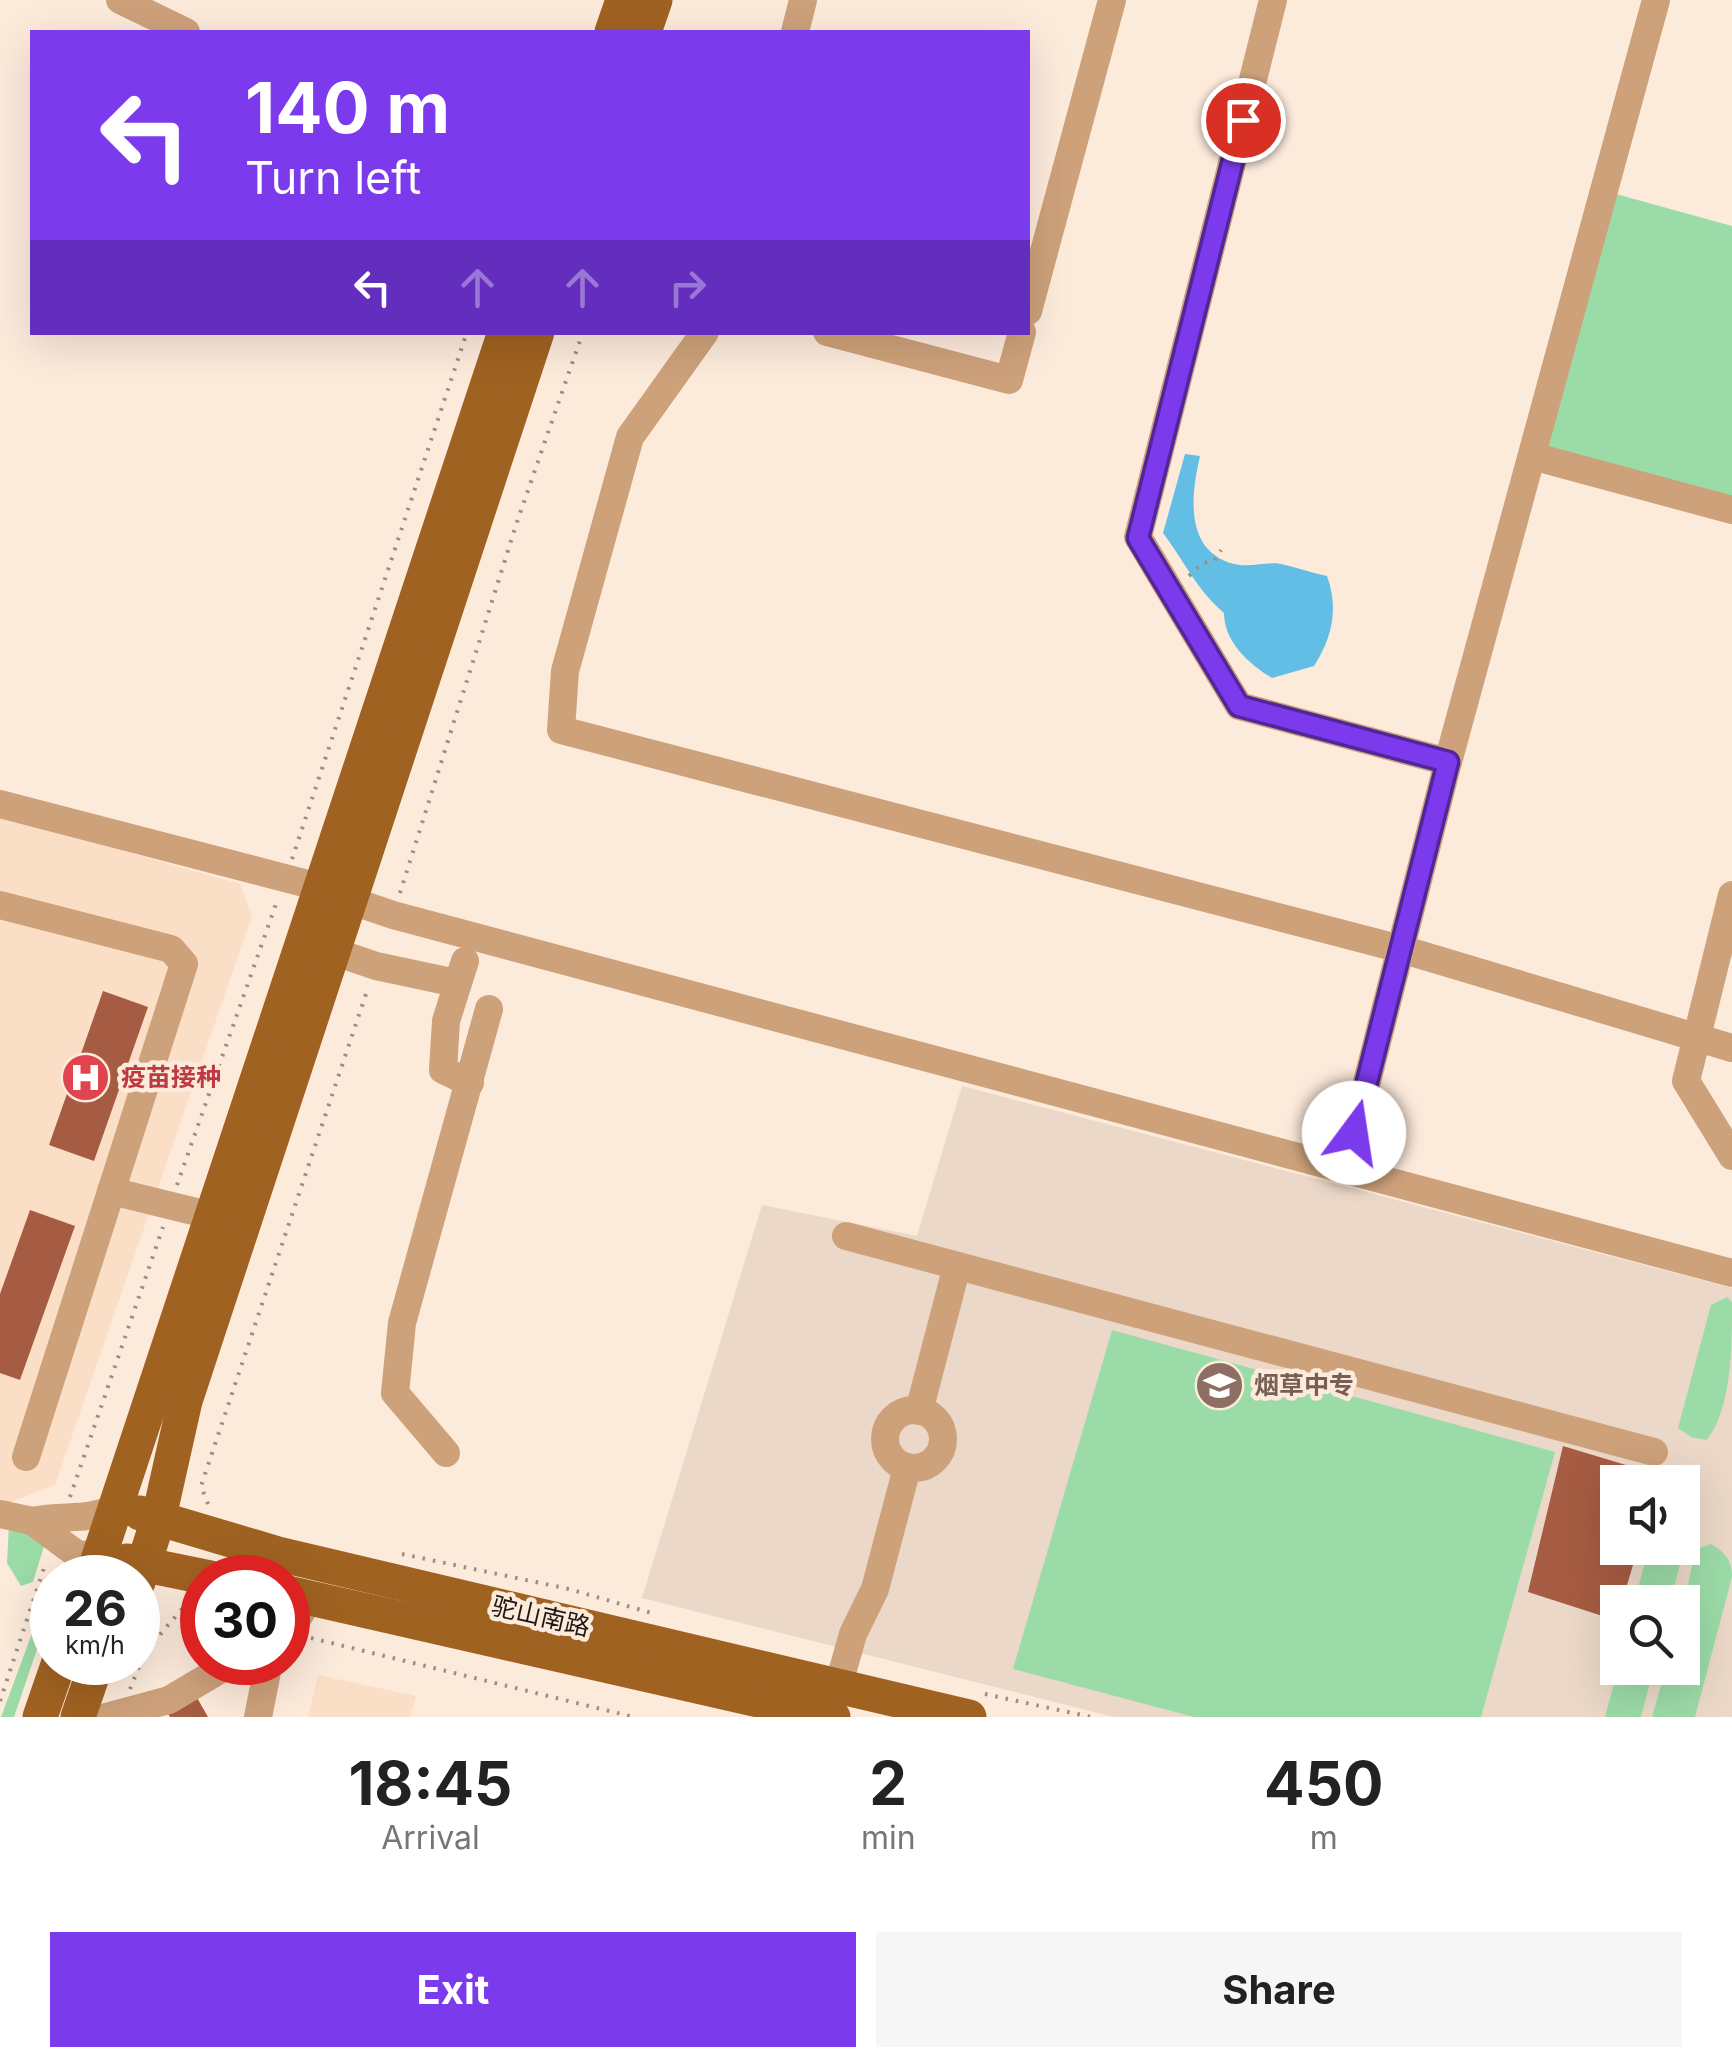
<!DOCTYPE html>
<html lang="en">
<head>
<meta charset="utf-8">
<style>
  body { margin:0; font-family:Inter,"Noto Sans SC",sans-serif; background:#f6f6f6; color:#222; height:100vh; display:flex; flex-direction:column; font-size:38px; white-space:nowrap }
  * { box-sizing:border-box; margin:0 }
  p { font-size:32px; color:#767676 }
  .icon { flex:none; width:55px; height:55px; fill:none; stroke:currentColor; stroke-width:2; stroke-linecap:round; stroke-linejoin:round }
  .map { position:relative; height:1717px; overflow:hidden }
  .panel { display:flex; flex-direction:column; background:#fff; flex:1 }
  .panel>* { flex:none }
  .top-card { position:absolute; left:30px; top:30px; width:1000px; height:305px; border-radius:0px; box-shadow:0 10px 40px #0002; background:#7c3aed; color:#fff; overflow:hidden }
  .tools { position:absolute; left:1600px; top:1465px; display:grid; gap:20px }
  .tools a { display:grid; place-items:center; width:100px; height:100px; border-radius:0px; background:#fff; box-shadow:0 10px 40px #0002; font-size:50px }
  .speed { position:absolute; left:30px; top:1555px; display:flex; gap:20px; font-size:50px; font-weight:700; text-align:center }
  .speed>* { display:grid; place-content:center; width:130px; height:130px; border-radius:50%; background:#fff; box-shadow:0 10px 40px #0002; line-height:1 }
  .speed small { font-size:25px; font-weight:400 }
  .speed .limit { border:15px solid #d22; background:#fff; color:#111 }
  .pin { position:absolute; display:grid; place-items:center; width:85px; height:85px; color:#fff; margin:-42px; border:5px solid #fff; border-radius:50%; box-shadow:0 2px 10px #0007 }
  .me { position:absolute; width:110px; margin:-55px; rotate:14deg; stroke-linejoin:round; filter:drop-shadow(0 0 8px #0008) }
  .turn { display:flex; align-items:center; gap:35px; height:210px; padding:0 50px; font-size:45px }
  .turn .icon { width:130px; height:130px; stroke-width:2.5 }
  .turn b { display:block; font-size:70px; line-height:85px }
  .lanes { display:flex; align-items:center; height:95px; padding:0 50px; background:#0003; justify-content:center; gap:50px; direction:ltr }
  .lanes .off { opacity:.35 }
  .eta { display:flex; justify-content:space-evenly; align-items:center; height:170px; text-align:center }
  .eta b { font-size:60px; font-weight:700; line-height:70px }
  .primary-button { display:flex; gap:20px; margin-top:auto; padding:20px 50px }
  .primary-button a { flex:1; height:115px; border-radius:0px; background:#7c3aed; color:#fff; font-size:40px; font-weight:700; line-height:115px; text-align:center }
  .primary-button a+a { background:#f6f6f6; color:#222 }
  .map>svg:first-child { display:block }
  .built { fill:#fadec5 }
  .education { fill:#ebd8c8; fill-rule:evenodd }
  .green { fill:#9bdba7 }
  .water { fill:#62bee5 }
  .building { fill:#a65c42 }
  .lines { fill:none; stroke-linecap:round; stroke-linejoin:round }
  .path { stroke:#9a8d81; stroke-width:4; stroke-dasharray:2.5 8; stroke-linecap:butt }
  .minor { stroke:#cda17a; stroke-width:28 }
  .major { stroke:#a06221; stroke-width:35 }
  .route-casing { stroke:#51269a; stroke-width:25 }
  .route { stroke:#7c3aed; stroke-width:18 }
  .labels { text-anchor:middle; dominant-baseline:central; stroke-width:9; stroke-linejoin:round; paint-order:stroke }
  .health-label { font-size:25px; font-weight:bold; fill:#be3a42; stroke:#fceadb; text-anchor:start }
  .education-label { font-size:25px; font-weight:bold; fill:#785e54; stroke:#fceadb; text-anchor:start }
  .street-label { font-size:25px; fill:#1f1811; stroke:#fceadb }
</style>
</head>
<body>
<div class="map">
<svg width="1732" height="1717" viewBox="0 0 1732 1717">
  <rect width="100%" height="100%" fill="#fceadb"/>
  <g class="built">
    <polygon points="0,816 240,884 252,916 55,1485 8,1503 0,1501"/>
    <polygon points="318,1675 416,1696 410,1717 308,1717"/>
  </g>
  <path class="education" d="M962 1086 1732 1288V1717H1114L642 1598 762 1205 917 1236ZM1618 1482H1682V1548H1618ZM1618 1602H1682V1668H1618Z"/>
  <g class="green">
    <polygon points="1616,194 1732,226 1732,499 1546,451"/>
    <path d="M1727 1297 1732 1302C1732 1347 1732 1406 1707 1440L1691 1437 1678 1428 1711 1305Z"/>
    <polygon points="1112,1330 1555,1452 1481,1717 1194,1717 1013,1669"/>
    <polygon points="1679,1476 1689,1481 1693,1516 1670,1602 1634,1602 1649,1548 1682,1548 1682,1482 1672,1482"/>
    <polygon points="9,1524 45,1543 33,1582 21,1586 7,1563"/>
    <path d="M1711 1544C1726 1553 1732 1560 1732 1577L1695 1717H1652L1666 1668H1682L1683 1610 1695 1550Z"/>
    <polygon points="56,1569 63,1575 52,1578 52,1605 14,1717 1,1717"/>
    <polygon points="1618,1668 1654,1668 1641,1717 1605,1717"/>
  </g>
  <path class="water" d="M1185 454 1200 456C1191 495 1184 551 1234 564 1249 568 1271 561 1281 564 1296 567 1311 573 1327 576 1339 608 1332 638 1314 666L1272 678C1249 664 1224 642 1224 613 1197 590 1184 561 1163 533Z"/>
  <g class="building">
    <polygon points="103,991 148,1007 94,1161 49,1145"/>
    <polygon points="30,1210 75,1226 20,1380 0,1373 0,1294"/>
    <polygon points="1563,1446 1659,1475 1657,1482 1618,1482 1618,1548 1638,1548 1622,1602 1618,1602 1618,1621 1528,1592"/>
    <polygon points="192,1689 208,1717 170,1717 163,1705"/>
  </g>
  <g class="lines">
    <g class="path">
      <polyline points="1189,576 1202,563 1214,561 1221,550"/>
      <polyline points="292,859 467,332"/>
      <polyline points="400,893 517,522 583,332"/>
      <polyline points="177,1185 277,901"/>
      <polyline points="70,1497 163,1227"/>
      <polyline points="208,1504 201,1486 368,988"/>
      <polyline points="402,1554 569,1589 655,1614"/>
      <polyline points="182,1609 202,1610"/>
      <polyline points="311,1638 634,1717"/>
      <polyline points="130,1689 145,1652 182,1609 184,1601"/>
      <polyline points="985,1694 1091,1717"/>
      <polyline points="0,1701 46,1562"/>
    </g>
    <g class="minor">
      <polyline points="120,0 186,32"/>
      <polyline points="1273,0 1138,537 1239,706 1448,762"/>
      <polyline points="795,32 803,0"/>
      <polyline points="1028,311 1112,0"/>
      <polyline points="705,332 630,437 565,671 561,730 1401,949 1732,1048"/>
      <polyline points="827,332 1009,380 1022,332"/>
      <polyline points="1532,456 1732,510"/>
      <polyline points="0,804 323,888"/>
      <polyline points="1732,895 1686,1081 1732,1156"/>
      <polyline points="352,901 393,915 1732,1273"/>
      <polyline points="0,905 171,949 184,964 26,1457"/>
      <polyline points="335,952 376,966 456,983"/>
      <polyline points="465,961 446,1021 443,1070 470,1083"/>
      <polyline points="1354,1133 1448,762 1656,0"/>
      <polyline points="111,1191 213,1216"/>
      <polyline points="846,1236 1654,1452"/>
      <circle cx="914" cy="1439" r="29"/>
      <polyline points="919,1411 957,1266"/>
      <polyline points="446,1453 395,1393 402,1323 489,1009"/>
      <polyline points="0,1514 32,1521 78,1555 102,1554"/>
      <path d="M32 1521C66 1514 84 1522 116 1508"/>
      <polyline points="288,1634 310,1598"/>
      <polyline points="838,1687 853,1634 875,1589 907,1468"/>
      <polyline points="106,1717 169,1700 233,1662"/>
      <polyline points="258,1717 269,1662"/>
    </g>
    <g class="major">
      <polyline points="612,32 623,0"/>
      <polyline points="644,32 655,0"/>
      <polyline points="140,1513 278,1554 969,1717"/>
      <polyline points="127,1561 210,1578"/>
      <polyline points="92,1578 505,332"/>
      <polyline points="138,1582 159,1517 185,1401 537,332"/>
      <polyline points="288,1593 833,1717"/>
      <polyline points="40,1717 59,1662"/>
      <polyline points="78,1717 97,1662"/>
    </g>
  </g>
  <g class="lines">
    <defs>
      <polyline id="route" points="1243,120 1138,538 1239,706 1448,762 1354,1133"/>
    </defs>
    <use href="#route" class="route-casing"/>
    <use href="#route" class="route"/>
  </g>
  <defs>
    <symbol id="hospital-disc" viewBox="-11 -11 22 22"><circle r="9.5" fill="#e0444e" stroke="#fceadb"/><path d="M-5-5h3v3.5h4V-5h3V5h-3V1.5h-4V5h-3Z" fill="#fff"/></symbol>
    <symbol id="school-disc" viewBox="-11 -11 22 22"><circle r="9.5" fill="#8d6e63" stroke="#fceadb"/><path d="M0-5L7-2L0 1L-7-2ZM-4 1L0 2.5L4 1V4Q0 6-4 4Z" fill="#fff"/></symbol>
  </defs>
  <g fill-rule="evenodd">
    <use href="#hospital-disc" x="58" y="1050" width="55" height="55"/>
    <use href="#school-disc" x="1192" y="1358" width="55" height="55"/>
  </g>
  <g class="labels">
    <g class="health-label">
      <text x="121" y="1077">疫苗接种</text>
    </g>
    <g class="education-label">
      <text x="1254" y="1385">烟草中专</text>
    </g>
    <g class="street-label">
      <text transform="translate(541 1616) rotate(13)">驼山南路</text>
    </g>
  </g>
</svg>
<div class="tools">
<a><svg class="icon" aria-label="sound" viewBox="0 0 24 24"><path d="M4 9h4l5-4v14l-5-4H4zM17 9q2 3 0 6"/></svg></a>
<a><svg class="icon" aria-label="search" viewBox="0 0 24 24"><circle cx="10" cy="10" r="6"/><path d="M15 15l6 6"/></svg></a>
</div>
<div class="speed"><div>26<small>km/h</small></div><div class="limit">30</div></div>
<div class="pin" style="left:1243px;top:120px;background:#d93025"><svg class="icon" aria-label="arrive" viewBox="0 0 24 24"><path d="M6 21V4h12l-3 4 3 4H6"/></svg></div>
<svg class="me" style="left:1354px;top:1133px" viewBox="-20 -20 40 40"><circle r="19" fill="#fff"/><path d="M0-13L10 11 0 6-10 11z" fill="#7c3aed"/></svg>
<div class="top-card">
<div class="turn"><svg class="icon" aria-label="left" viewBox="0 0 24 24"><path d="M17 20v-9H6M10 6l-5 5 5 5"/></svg><div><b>140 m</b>Turn left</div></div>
<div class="lanes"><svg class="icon" aria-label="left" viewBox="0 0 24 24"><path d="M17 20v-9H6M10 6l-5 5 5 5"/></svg><svg class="icon off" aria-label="ahead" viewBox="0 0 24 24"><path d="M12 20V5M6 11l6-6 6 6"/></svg><svg class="icon off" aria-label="ahead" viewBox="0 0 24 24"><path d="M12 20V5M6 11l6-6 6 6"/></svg><svg class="icon off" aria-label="right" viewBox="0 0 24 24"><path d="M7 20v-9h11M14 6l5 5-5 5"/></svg></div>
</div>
</div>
<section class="panel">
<div class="eta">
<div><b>18:45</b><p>Arrival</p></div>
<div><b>2</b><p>min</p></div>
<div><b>450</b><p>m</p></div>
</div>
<div class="primary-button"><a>Exit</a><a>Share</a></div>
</section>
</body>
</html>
